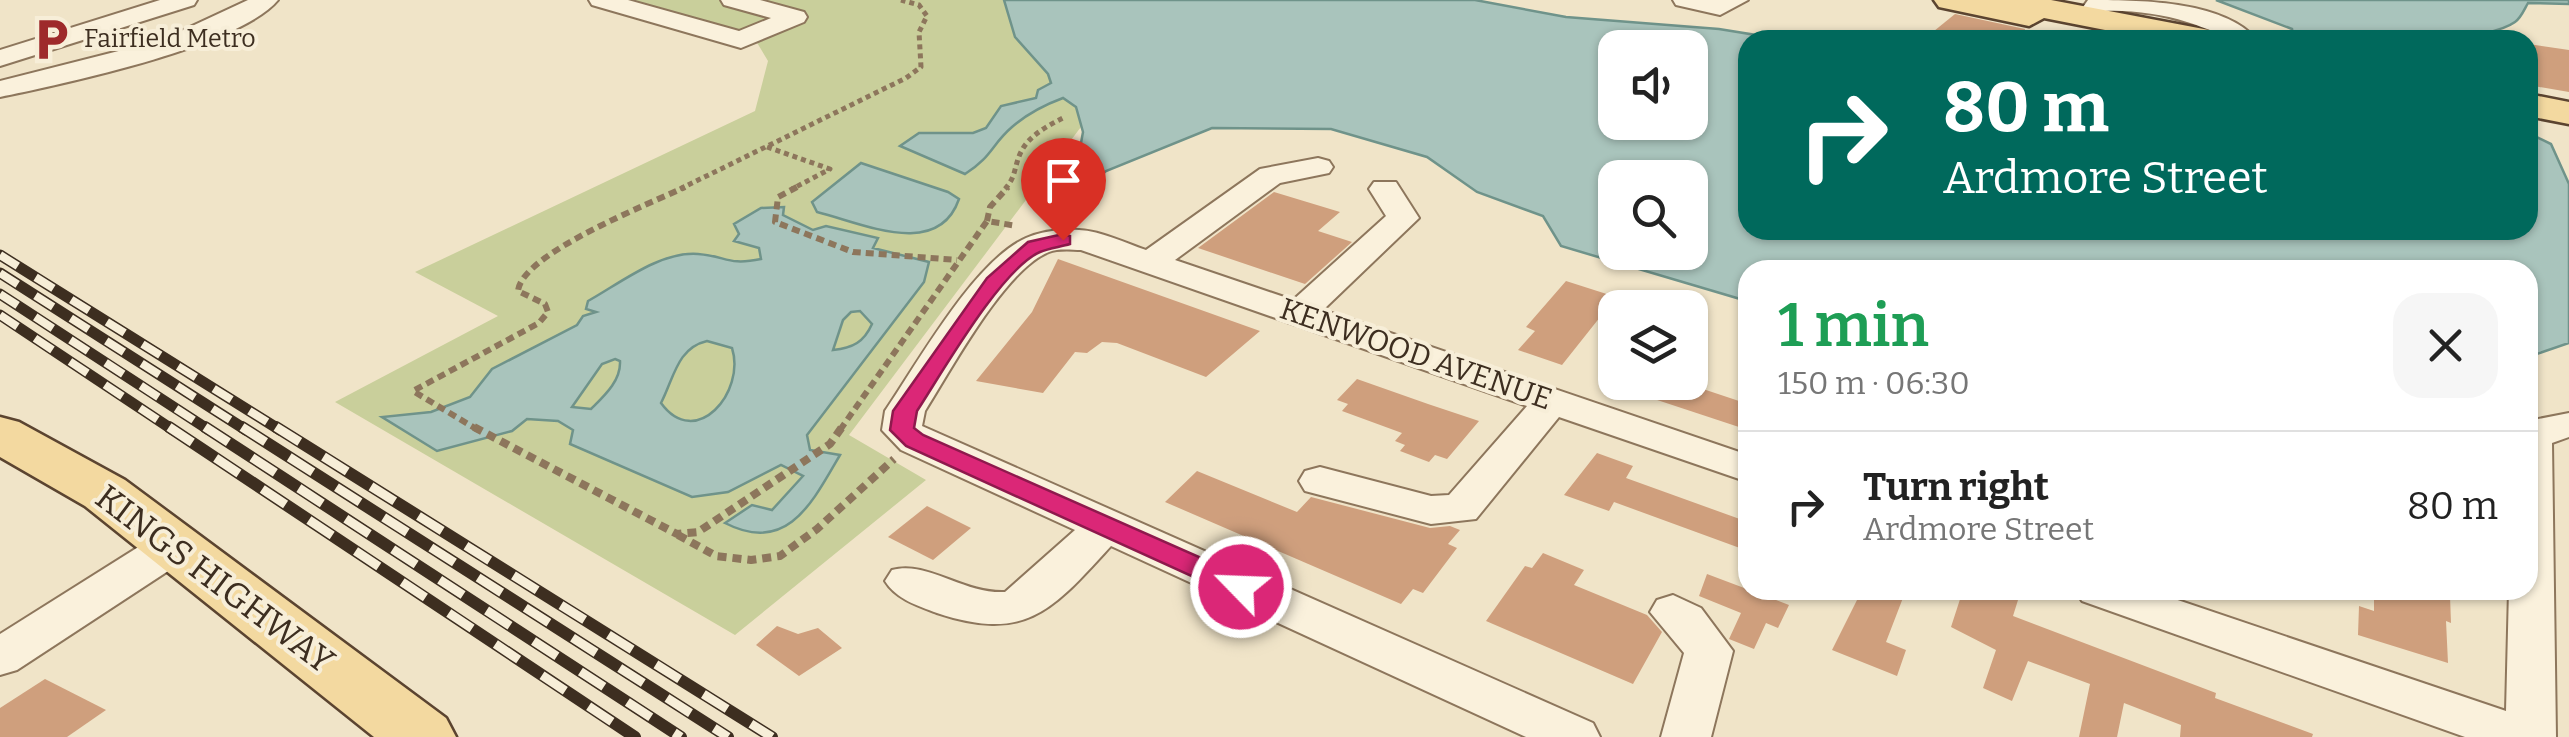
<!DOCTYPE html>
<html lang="en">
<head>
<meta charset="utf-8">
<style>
  body { margin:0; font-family:Bitter,serif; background:#f6f6f6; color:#222; height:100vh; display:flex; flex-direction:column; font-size:38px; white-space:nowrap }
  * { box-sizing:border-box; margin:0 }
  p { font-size:32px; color:#767676 }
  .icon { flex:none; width:55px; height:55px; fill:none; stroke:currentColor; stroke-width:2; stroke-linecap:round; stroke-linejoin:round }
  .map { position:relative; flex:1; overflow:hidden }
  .details { position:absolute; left:1738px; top:260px; width:800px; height:340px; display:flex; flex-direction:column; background:#fff; border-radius:30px; box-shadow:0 2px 8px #0004 }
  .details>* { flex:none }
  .banner { position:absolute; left:1738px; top:30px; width:800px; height:210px; border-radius:30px; box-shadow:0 2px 8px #0004; background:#00695c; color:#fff; overflow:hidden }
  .fabs { position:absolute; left:1598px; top:30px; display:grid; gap:20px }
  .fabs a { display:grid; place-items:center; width:110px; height:110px; border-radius:20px; background:#fff; box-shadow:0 2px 8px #0004; font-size:50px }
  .pin { position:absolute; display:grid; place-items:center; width:85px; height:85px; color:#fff; margin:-102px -42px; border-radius:50% 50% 50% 0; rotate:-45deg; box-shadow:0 0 10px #0007 }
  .pin .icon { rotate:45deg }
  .me { position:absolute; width:110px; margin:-55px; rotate:294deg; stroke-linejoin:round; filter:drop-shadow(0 0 8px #0008) }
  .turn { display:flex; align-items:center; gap:35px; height:210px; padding:0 40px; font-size:45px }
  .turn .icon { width:130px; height:130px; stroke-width:2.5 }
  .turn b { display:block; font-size:70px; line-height:85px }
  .round { display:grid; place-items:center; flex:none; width:105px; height:105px; border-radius:30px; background:#f6f6f6 }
  .head { display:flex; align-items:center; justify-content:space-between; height:170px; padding:0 40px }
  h1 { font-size:60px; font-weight:600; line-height:75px; color:#1e9e55 }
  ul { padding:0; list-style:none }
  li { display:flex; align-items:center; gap:30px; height:150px; padding:0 40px; border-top:2px solid #e0e0e0 }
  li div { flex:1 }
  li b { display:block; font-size:38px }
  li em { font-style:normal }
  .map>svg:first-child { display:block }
  .green { fill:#c9cf9b }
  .water { fill:#a9c4bc; stroke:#6f938a; stroke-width:2.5; fill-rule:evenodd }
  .building { fill:#cf9f7d }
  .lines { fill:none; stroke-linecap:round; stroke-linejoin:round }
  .minor-casing { stroke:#8d765c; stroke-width:4 }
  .major-casing { stroke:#5b4430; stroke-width:5 }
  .path-far2 { stroke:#8d765c; stroke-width:5; stroke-dasharray:5 4; stroke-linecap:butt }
  .path-far1 { stroke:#8d765c; stroke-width:6; stroke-dasharray:8 5; stroke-linecap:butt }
  .path { stroke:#8d765c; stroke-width:8; stroke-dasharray:9 6; stroke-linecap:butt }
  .minor { fill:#faf1dc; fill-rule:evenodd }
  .major { fill:#f3d9a0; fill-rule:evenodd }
  .rail-far1-casing { stroke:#3d2e20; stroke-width:11 }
  .rail-casing { stroke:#3d2e20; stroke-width:12 }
  .rail-far1 { stroke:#f7eed8; stroke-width:8; stroke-dasharray:21; stroke-linecap:butt }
  .rail { stroke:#f7eed8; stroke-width:9; stroke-dasharray:28; stroke-linecap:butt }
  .route { fill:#db2777; stroke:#8e194d; stroke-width:2.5 }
  .labels { text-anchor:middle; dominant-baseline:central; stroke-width:8; stroke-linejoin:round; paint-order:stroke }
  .far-poi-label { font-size:25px; fill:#3d2e20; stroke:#f7eed8; text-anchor:start }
  .street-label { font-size:30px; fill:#3d2e20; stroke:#f7eed8 }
  .near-street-label { font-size:35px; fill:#3d2e20; stroke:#f7eed8 }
</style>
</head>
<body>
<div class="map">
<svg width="2569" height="737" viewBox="0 0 2569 737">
  <rect width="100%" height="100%" fill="#f0e4c8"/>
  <polygon class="green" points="631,0 1052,0 1117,79 849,435 926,480 735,635 335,402 498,316 415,272 755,111 768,61 756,41"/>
  <g class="water">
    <path d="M1004 0H1475L1566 17 1719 29 1787 40H1748V230H2528V133L2551 144 2569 184V343L2528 357V270H1748L1747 301 1561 246 1543 216 1477 192 1427 157 1331 129 1212 128 1106 171 1067 204 1048 215 1061 172 1079 154 1083 132 1076 107 1063 98C1044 105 1027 114 1012 127 992 144 992 157 965 174L900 146 919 133H973L986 128 1001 106 1036 98 1038 90 1051 83 1048 74 1015 37ZM1615 48H1690V122H1615ZM1615 178H1690V252H1615Z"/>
    <path d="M2216 0H2569V4L2528 3C2524 10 2521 18 2515 22 2480 47 2342 40 2294 40L2292 29Z"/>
    <path d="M861 163 948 192 959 199C938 260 862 223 817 212L812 202Z"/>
    <path d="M784 207 783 215 813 230 826 226 878 238 873 248 929 262 924 282 807 435 810 450 840 455C812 503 787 555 725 523L752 505 772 510 803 476 781 465 728 492 692 497 570 444 573 430 558 421 527 419 512 431 437 451 382 417 431 412 470 397 492 369 577 325 583 316 596 312 586 309 588 301C619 284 660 251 698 254 727 256 727 266 761 259L759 248 734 241 739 234 734 224 761 208ZM860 311 872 324C864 342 853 348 833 350L843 320 851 312ZM707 341 732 348C746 392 696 451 661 403 674 378 677 348 707 341ZM615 359 620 361C621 381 604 396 591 409L572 407 602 364Z"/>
  </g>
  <g class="building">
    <polygon points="1955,14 2025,29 2024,40 1923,40"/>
    <polygon points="2528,44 2569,50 2569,92 2528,85"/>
    <polygon points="1274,192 1340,212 1318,231 1352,242 1305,284 1198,248"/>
    <polygon points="1058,259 1260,331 1206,377 1117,343 1102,342 1087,353 1075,352 1043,393 976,381 1032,312"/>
    <polygon points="1566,281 1616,297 1562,365 1518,350 1535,331 1526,327"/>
    <polygon points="1357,379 1428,404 1479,421 1447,459 1435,455 1429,462 1400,451 1405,445 1395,441 1402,433 1342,411 1348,404 1337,400"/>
    <polygon points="1646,382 1682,382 1748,404 1748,430 1642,395"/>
    <polygon points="1597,453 1633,466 1626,478 1748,522 1748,551 1614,502 1609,511 1564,495"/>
    <polygon points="1197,471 1297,512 1311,497 1430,528 1450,526 1460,530 1448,544 1457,548 1423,593 1413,589 1401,604 1165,502"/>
    <polygon points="927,506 971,528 933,560 888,537"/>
    <polygon points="1543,553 1584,570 1574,585 1647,615 1662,632 1633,684 1486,621 1525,566 1532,568"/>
    <polygon points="1707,574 1789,605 1778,628 1766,623 1754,649 1729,639 1741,613 1699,596"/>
    <polygon points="1862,590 1906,590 1886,642 1906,650 1897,676 1832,650"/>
    <polygon points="1963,590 1988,590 2018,600 2013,616 2216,693 2215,698 2313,734 2312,737 2180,737 2181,725 2124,703 2117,737 2079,737 2090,684 2028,661 2012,701 1983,688 1996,650 1951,627"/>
    <polygon points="2374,590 2431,590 2450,596 2451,623 2446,621 2448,663 2358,635 2359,606 2374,611"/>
    <polygon points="777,626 798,634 818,628 842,648 799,676 756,645"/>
    <polygon points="45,679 106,710 67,737 0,737 0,708"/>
  </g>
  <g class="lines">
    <defs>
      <g id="minor">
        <polygon points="160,0 197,0 194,5 0,66 0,50"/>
        <path d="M248 0H278C239 47 63 84 0 97V81L162 40Z"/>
        <polygon points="589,0 628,0 739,31 771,18 724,5 721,0 760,0 804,12 807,17 804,22 741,48 592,5"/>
        <polygon points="1673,0 1748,0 1720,15 1676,5"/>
        <path d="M2088 0C2136 0 2224 0 2257 40 2229 40 2213 30 2187 22 2161 14 2132 10 2105 11L2097 22H2079L2076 17Z"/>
        <path d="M1318 158 1329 161 1333 167 1329 173 1280 183 1175 260 1293 300 1386 216 1369 189 1374 182H1396L1419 218 1323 310 1748 455V482L1559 417 1476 519 1431 524 1305 491 1299 481 1305 471 1320 467 1431 496 1449 495 1527 406 1081 250C1071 250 1059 248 1049 252 1005 269 951 370 925 411L922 426 1593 723 1600 737H1526L1111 546C1053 609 1027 643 937 613 918 606 896 599 885 581L892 570C927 560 963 594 1005 592L1075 530 901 450 882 430 885 411C917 364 974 261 1026 238 1042 231 1062 229 1079 230 1101 231 1125 243 1146 250L1260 169Z"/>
        <polygon points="2569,413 2569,437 2552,443 2556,737 2465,737 2082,601 2075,590 2148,590 2506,711 2509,590 2528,590 2528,421"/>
        <polygon points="175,530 191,534 197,545 191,556 17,670 0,675 0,634 159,534"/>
        <polygon points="1673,595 1701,608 1733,651 1711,737 1661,737 1684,653 1650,612 1657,600"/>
      </g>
      <g id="major">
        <polygon points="1934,0 2051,0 2209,30 2221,33 2226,40 2156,40 2044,18 2029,26 1939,7"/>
        <polygon points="2528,94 2569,102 2569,124 2528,116"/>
        <polygon points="0,417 19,422 125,480 446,718 456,737 374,737 85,506 0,457"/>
      </g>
    </defs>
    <use href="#minor" class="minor-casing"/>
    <use href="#major" class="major-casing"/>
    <g class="path-far2">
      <polyline points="767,147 830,169 792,189"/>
      <polyline points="680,189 906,78 921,67 919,32 927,16 919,5 901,0"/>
      <path d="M1005 189C1017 176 1014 164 1022 150 1030 135 1049 125 1063 118"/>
    </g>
    <g class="path-far1">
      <polyline points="797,187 778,197 775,222 853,252 957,260"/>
      <polyline points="987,221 990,207 1008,187"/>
      <path d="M478 430 413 391 539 323 548 312 545 304 518 291C522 253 650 204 685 187"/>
      <polyline points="840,430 987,221 1017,226"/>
    </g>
    <g class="path">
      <polyline points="474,427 677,534 698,532 830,444 842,427"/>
      <polyline points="678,535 716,556 751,560 780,556 817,529 894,459"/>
    </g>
    <use href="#minor" class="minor"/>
    <use href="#major" class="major"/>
    <defs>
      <g id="rail-far1">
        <polyline points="0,255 280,430"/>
        <polyline points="0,273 246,430"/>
        <polyline points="0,294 209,430"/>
        <polyline points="0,315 173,430"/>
      </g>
      <g id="rail">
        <polyline points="169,427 635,737"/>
        <polyline points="205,427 681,737"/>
        <polyline points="242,427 728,737"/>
        <polyline points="276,427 772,737"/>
      </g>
    </defs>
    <use href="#rail-far1" class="rail-far1-casing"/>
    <use href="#rail" class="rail-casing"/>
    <use href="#rail-far1" class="rail-far1"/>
    <use href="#rail" class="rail"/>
  </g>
  <path class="route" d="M1063 234 1070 236V244C1060 247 1049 248 1040 252 1001 269 942 373 917 411L914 428 923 435 1251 580 1255 587 1251 594H1231L906 446 890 430 893 411 987 278 1028 242Z"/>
  <defs>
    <symbol id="parking-bare" viewBox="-9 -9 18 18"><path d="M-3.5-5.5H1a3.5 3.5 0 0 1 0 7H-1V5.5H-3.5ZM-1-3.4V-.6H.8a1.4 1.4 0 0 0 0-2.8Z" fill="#9e2a2b" stroke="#f7eed8" stroke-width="2.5" paint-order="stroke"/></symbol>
  </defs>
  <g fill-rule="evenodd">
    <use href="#parking-bare" x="20" y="8" width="63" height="63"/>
  </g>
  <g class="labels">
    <g class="far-poi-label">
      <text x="84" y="39">Fairfield Metro</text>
    </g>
    <g class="street-label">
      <text transform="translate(1416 354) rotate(19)">KENWOOD AVENUE</text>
    </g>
    <g class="near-street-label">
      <text transform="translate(215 579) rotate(37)">KINGS HIGHWAY</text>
    </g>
  </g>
</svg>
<div class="fabs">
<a><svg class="icon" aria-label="sound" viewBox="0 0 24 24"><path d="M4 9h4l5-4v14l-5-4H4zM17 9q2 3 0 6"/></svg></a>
<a><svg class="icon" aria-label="search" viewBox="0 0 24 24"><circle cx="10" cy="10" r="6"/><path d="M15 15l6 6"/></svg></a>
<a><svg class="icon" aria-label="layers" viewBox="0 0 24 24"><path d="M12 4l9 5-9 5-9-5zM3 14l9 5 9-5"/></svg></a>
</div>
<div class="pin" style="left:1063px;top:240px;background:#d93025"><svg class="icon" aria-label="arrive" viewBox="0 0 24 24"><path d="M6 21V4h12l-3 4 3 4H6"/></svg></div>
<svg class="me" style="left:1241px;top:587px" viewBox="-20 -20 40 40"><circle r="17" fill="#db2777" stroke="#fff" stroke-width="3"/><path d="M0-11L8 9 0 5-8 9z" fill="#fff"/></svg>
<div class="banner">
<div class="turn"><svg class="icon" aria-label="right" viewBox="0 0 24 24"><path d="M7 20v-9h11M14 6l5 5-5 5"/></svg><div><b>80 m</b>Ardmore Street</div></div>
</div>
<section class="details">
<div class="head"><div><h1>1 min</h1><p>150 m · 06:30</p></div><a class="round"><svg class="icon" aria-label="close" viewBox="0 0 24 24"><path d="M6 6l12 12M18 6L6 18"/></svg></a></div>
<ul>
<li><svg class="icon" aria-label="right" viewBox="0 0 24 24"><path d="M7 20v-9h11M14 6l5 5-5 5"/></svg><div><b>Turn right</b><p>Ardmore Street</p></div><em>80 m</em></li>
</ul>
</section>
</div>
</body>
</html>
